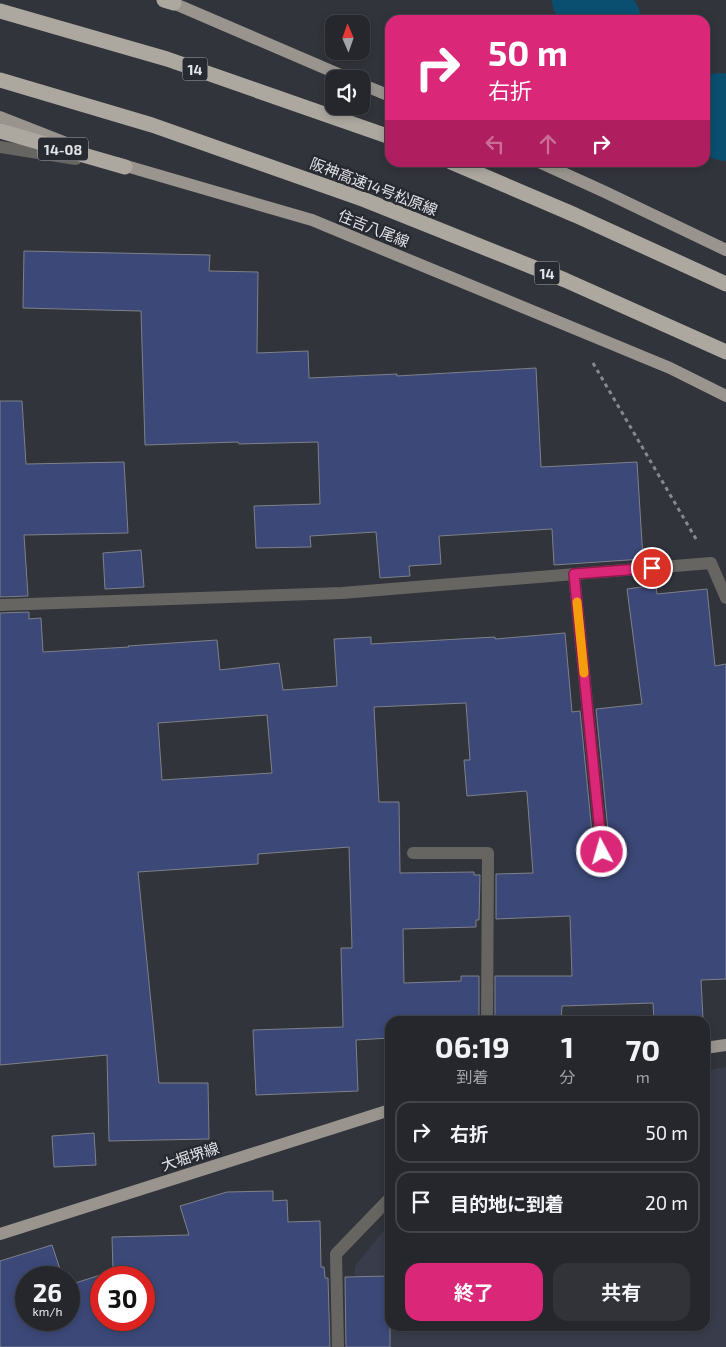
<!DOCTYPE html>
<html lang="ja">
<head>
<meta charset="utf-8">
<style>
  body { margin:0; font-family:"Exo 2","Noto Sans JP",sans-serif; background:#323338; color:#f1f3f6; height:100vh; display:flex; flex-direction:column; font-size:19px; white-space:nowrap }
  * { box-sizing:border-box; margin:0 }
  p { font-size:16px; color:#a4a5a9 }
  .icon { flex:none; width:28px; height:28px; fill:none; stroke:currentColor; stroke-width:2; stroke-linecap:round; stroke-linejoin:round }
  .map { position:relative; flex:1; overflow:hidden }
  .panel { position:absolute; left:385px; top:1016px; width:325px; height:315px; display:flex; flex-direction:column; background:#26272c; border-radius:15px; box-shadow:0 2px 8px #0003,0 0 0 1px #424448 }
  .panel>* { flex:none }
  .guide { position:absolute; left:385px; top:15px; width:325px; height:152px; border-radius:15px; box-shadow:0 2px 8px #0003,0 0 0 1px #424448; background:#db2777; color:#fff; overflow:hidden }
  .needle { width:32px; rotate:358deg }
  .tools { position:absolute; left:325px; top:15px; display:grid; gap:10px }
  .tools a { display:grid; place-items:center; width:45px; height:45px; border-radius:10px; background:#26272c; box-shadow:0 2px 8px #0003,0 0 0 1px #424448; font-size:25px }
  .speed { position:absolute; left:15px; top:1266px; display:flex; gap:10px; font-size:25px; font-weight:700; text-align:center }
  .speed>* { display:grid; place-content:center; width:65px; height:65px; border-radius:50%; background:#26272c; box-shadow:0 2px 8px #0003,0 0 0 1px #424448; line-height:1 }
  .speed small { font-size:12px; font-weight:400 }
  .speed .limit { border:8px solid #d22; background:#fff; color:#111 }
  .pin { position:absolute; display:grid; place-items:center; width:42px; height:42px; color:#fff; margin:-21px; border:2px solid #fff; border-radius:50%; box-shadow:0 1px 5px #0007 }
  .me { position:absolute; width:55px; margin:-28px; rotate:354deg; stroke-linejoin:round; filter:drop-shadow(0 0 4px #0008) }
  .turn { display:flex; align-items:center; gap:18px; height:105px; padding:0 20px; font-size:22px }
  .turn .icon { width:65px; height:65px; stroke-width:2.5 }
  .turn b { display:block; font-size:35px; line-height:42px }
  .lanes { display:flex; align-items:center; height:48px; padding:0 20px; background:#0003; justify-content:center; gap:25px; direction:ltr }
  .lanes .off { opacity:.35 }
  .eta { display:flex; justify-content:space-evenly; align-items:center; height:85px; text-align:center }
  .eta b { font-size:30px; font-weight:700; line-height:35px }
  .cta { display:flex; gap:10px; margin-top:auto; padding:10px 20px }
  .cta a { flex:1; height:58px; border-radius:15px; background:#db2777; color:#fff; font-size:20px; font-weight:700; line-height:58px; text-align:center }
  .cta a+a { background:#323338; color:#f1f3f6 }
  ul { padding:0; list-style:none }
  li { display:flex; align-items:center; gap:15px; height:62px; margin:0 10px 8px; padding:0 10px; border:2px solid #424448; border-radius:15px }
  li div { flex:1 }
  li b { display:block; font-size:19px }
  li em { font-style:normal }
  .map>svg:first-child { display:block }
  .built { fill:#393d4b }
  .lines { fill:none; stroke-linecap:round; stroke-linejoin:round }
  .river { stroke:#0a4f6f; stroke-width:62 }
  .building { fill:#3c4878; stroke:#7e8189; fill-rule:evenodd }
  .path { stroke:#88898f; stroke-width:3; stroke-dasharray:4 4; stroke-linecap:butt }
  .minor { stroke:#676562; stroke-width:12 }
  .major { stroke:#99958e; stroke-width:12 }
  .highway { stroke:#aca79f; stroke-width:15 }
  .route-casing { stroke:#8e194d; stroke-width:12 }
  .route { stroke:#db2777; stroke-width:9 }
  .slow { stroke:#f59e0b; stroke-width:9 }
  .labels { text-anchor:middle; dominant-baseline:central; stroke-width:5; stroke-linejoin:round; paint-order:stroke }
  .shield { fill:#282a31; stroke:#abacb2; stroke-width:1 }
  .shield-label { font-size:14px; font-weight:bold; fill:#e3e4e9 }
  .street-label { font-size:15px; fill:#e3e4e9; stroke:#282a31 }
</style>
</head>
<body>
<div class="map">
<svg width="726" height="1347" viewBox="0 0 726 1347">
  <rect width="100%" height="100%" fill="#32343b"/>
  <polygon class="built" points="726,1067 726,1347 353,1347 355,1266 390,1223 390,1326 705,1326 705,1071"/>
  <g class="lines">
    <g class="river">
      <polyline points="583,0 610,20"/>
      <polyline points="721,104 726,130"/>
    </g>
  </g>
  <g class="building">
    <polygon points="24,251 210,255 209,271 258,272 257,353 308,351 309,378 397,374 397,376 536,368 541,467 637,462 643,559 554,565 552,529 439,536 441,564 409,566 410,576 380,578 376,532 310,536 311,547 256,548 254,506 320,504 318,442 239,444 238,442 145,445 141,311 23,308"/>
    <polygon points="0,401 22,401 26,464 124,462 128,533 24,535 28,596 0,597"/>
    <polygon points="141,550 144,587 105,589 103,553"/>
    <path d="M656 585 657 594 707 589 715 666 726 664V979L701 980 703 1019 684 1020V1021H654L653 1003 562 1006 561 1021H495V976H572L570 916 496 919V874L533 873 527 793 526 791 467 796 464 760H470L466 703 374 707 379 802H399L400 873 474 872V875H480L479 920H476V927L403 929 404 983 461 981V976H479V1021H390V1038L356 1040 358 1091 256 1095 253 1030 343 1027 341 948H352L349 847 258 854V864L138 872 159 1083H208L209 1139 109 1141 107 1055 0 1065V613L29 612V619L41 618 43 652 129 647 128 646 217 640 220 670 279 663 283 690 337 686 334 639 371 637V644L495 637V639L565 633 572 712 580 711 594 853 596 857 602 860 607 858 610 851 596 709 642 704 627 589ZM267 715 272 773 162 780 158 723Z"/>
    <polygon points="94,1133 96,1165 54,1167 52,1136"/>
    <path d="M273 1191V1201L287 1200 288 1222 320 1221 321 1267H324L325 1278H328L330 1347H0V1261L52 1245 63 1278H26V1320H69V1285L113 1271 112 1237 189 1235 180 1206 227 1192ZM101 1278H144V1320H101Z"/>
    <polygon points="390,1276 390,1347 346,1347 345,1277"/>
  </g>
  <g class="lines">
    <polyline class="path" points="593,363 696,539"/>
    <g class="minor">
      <polyline points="0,147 76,159"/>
      <polyline points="574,574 602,852"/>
      <polyline points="0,605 342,593 711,563 726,598"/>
      <polyline points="413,853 488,853 487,1021"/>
      <polyline points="338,1347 336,1254 390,1198"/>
    </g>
    <g class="major">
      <polyline points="166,0 350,79"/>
      <polyline points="361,84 390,96"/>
      <polyline points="0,117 74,146"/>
      <polyline points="539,162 605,192 726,250"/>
      <polyline points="116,163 312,220 670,368 726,396"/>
      <polyline points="705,1048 726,1045"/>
      <polyline points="0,1234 390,1110"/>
    </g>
    <g class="highway">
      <polyline points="164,0 174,3"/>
      <polyline points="0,11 167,59 390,137"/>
      <polyline points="0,80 152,125 365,200 565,280 726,352"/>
      <polyline points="0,131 125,167"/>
      <polyline points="451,162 575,215 726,284"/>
    </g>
  </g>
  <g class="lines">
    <defs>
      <polyline id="route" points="602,852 574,574 652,568"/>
    </defs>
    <use href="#route" class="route-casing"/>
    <use href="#route" class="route"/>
    <polyline class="slow" points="577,602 584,673"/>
  </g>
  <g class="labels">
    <g class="shield">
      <rect x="182.5" y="57.5" width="25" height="23" rx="4"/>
      <rect x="38" y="137.5" width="50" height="23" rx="4"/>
      <rect x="534.5" y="261.5" width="25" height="23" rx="4"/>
    </g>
    <g class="shield-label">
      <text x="195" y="69">14</text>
      <text x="63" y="149">14-08</text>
      <text x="547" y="273">14</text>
    </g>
    <g class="street-label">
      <text transform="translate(374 186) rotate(21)">阪神高速14号松原線</text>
      <text transform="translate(374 228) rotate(22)">住吉八尾線</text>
      <text transform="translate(190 1156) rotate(-18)">大堀堺線</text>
    </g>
  </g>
</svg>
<div class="tools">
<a><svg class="needle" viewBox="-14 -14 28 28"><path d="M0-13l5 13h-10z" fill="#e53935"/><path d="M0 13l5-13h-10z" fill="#a4a5a9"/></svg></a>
<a><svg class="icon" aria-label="sound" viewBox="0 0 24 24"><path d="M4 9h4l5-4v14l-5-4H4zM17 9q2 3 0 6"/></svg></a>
</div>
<div class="speed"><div>26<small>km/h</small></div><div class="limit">30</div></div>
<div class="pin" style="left:652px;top:568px;background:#d93025"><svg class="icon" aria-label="arrive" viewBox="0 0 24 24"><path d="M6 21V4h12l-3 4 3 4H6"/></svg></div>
<svg class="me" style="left:602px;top:852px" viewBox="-20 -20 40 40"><circle r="17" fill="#db2777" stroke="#fff" stroke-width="3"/><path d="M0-11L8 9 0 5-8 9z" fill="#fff"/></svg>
<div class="guide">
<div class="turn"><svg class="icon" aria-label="right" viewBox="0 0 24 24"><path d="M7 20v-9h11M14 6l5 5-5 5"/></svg><div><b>50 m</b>右折</div></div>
<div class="lanes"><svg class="icon off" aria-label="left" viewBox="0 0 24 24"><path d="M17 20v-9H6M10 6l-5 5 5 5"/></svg><svg class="icon off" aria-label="ahead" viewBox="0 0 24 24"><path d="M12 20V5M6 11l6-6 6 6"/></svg><svg class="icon" aria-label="right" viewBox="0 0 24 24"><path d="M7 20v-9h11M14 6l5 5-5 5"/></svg></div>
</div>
<section class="panel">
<div class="eta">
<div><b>06:19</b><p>到着</p></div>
<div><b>1</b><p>分</p></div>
<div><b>70</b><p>m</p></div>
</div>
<ul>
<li><svg class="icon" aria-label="right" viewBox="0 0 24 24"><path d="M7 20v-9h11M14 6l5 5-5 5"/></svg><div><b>右折</b></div><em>50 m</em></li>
<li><svg class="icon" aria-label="arrive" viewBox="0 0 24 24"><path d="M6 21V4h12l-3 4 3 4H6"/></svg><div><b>目的地に到着</b></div><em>20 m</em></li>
</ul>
<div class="cta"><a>終了</a><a>共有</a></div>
</section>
</div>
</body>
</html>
